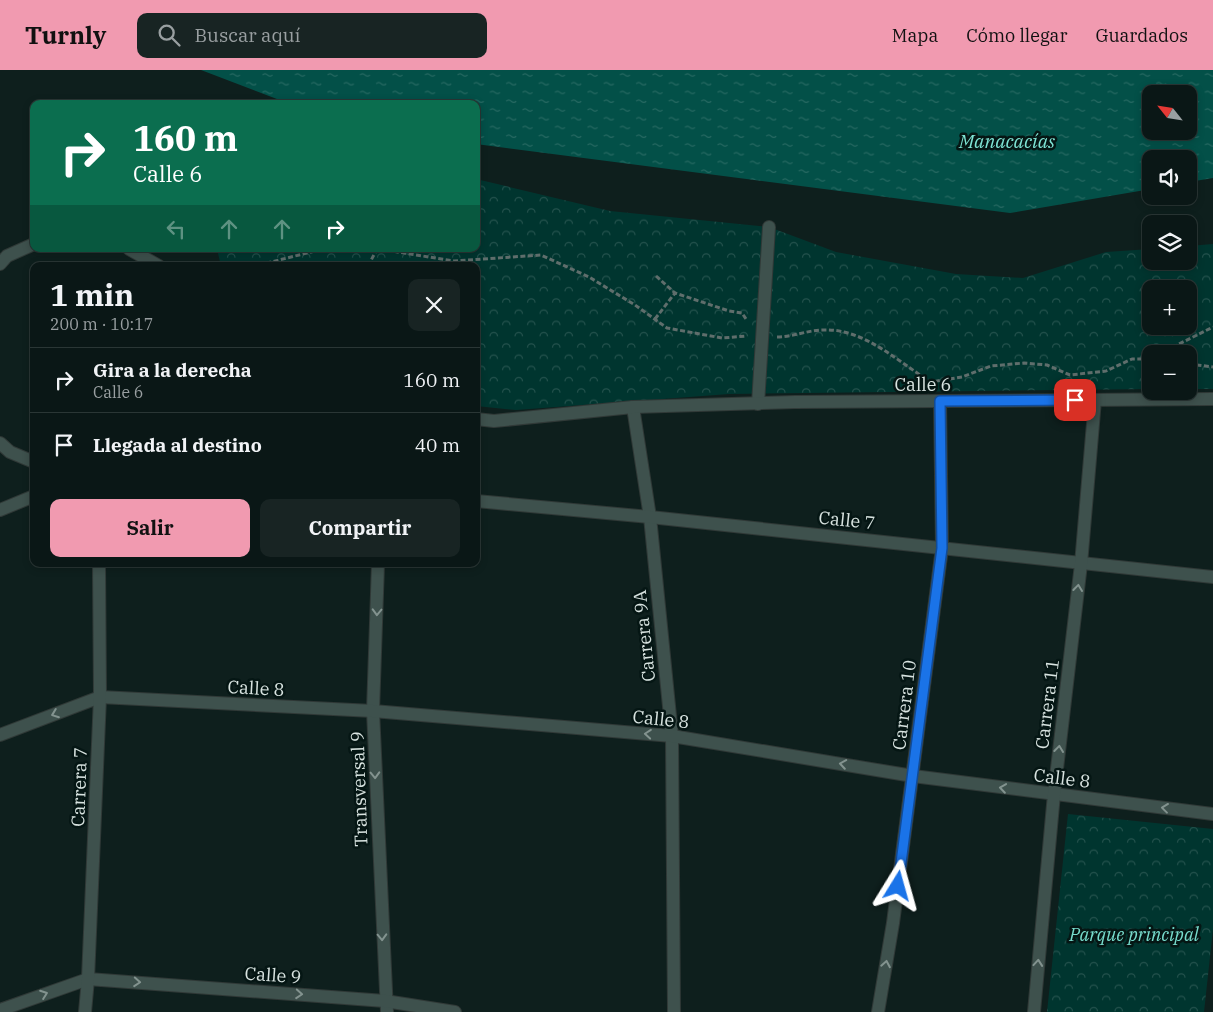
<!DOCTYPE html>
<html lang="es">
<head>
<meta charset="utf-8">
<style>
  body { margin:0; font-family:"IBM Plex Serif",serif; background:#182423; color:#f1f3f6; height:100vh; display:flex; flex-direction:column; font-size:19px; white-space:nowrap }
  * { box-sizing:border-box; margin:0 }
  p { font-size:16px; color:#999fa1 }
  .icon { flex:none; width:28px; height:28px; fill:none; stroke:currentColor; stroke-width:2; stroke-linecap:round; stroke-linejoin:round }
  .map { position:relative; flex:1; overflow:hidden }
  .drawer { position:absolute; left:30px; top:192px; width:450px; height:305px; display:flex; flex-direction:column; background:#0a1716; border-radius:10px; box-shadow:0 2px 8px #0003,0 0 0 1px #2a3635 }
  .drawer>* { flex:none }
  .guide { position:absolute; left:30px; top:30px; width:450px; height:152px; border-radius:10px; box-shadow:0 2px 8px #0003,0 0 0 1px #2a3635; background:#0b6e4f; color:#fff; overflow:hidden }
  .needle { width:32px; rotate:300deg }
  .buttons { position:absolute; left:1142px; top:15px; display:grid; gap:10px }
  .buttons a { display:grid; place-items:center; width:55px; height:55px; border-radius:10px; background:#0a1716; box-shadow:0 2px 8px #0003,0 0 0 1px #2a3635; font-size:25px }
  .pin { position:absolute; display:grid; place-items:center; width:42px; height:42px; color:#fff; margin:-21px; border-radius:10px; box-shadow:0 2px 8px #0006 }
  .me { position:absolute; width:55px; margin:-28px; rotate:8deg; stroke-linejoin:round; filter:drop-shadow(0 0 4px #0008) }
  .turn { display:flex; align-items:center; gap:18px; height:105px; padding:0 20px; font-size:22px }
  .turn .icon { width:65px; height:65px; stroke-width:2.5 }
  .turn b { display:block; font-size:35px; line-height:42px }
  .lanes { display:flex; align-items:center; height:48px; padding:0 20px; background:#0003; justify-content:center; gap:25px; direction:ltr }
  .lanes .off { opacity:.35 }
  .round { display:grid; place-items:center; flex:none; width:52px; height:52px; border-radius:10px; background:#182423 }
  .headline { display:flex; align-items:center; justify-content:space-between; height:85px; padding:0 20px }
  h1 { font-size:30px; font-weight:700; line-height:38px }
  .primary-button { display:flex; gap:10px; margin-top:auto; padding:10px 20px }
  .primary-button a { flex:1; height:58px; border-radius:10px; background:#f19ab0; color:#111; font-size:20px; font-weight:700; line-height:58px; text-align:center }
  .primary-button a+a { background:#182423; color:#f1f3f6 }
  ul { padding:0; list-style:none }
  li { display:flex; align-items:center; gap:15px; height:65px; padding:0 20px; border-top:1px solid #2a3635 }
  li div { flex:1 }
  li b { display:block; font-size:19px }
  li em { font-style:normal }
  header { display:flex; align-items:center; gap:30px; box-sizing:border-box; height:70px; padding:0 25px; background:#f19ab0; color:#111 }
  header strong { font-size:24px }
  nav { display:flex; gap:28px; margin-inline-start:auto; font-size:18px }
  .search { width:350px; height:45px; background:#182423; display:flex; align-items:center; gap:12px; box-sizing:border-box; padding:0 18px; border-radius:10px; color:#999fa1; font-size:19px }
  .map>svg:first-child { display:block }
  .forest { fill:url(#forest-crowns); fill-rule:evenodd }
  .water { fill:url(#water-ripples); fill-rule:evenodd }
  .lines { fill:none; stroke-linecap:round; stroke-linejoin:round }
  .minor-casing { stroke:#303937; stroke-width:14 }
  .path { stroke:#5f6e6c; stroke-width:3; stroke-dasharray:5 2.5; stroke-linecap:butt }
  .minor { stroke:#3e514d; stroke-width:12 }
  .oneway { stroke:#83938f }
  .route-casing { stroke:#114b97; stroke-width:12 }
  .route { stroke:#1a73e8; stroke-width:9 }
  .labels { text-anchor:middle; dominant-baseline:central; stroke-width:5; stroke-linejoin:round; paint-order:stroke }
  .street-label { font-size:18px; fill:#d8e3e0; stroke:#051614 }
  .park-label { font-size:18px; font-style:italic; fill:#77dccd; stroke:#051614 }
  .water-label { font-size:19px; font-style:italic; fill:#7ee3d4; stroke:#051614 }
</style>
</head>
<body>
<header>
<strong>Turnly</strong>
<div class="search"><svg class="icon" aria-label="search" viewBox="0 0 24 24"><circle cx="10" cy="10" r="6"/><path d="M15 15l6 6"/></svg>Buscar aquí</div>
<nav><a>Mapa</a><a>Cómo llegar</a><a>Guardados</a></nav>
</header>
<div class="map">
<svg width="1213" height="942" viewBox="0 0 1213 942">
  <defs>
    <pattern id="forest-crowns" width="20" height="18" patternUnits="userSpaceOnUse" patternTransform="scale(1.25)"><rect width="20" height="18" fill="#00352f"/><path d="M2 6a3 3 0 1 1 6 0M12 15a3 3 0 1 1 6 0" fill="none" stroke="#24524d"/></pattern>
    <pattern id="water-ripples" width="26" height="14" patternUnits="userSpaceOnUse" patternTransform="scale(1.25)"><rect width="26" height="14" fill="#035048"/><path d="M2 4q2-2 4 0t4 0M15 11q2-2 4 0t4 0" fill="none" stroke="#276962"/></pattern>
  </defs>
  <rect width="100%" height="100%" fill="#0e1f1d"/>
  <g class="forest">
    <path d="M476 109 610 141 769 157 836 182 956 204 1023 208 1106 182 1151 179V191H1189V176L1213 174V319H1189V284H1151V319L729 324 516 340 476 336V196H221L217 179H476ZM1151 219H1189V256H1151Z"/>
    <polygon points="1068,744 1213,759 1213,859 1204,942 1047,942"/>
  </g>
  <path class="water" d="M201 0H1213V108L1189 112V89H1151V119L1010 143 476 74V34H290ZM1151 24H1189V61H1151Z"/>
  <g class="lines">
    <defs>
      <g id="minor">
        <polyline points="129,179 159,196"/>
        <polyline points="0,194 7,186 34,174"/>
        <polyline points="758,334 769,157"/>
        <polyline points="633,337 650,447 672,666 674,942"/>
        <polyline points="476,349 494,351 633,337 795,332 1213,329"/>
        <polyline points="0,373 10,382 34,392"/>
        <polyline points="476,431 650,447 1213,507"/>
        <polyline points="0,440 34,426"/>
        <polyline points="378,494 373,641 387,942"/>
        <polyline points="0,665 100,627 373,641 672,666 913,706 1213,744"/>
        <polyline points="0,940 88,909 385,931 455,942"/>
        <polyline points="85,942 88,909 100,627 99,494"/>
        <polyline points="878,942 893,853 942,478 940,331"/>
        <polyline points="1034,942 1054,724 1081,494 1095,330"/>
      </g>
    </defs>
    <use href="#minor" class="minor-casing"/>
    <g class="path">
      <polyline points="379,179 454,191 541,185 589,207 635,235 667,258 722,268 746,266"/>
      <polyline points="259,195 323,179"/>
      <polyline points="368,196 377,179"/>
      <polyline points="656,206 675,223"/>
      <polyline points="655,249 675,223 729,241 742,243 746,249"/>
      <path d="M777 267C793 267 808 260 823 260 864 258 898 292 931 312L962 307 991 296 1024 293 1047 295 1070 305 1106 301 1132 289H1151"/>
      <polyline points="1159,284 1213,257"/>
      <polyline points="1189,294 1213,297"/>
    </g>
    <use href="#minor" class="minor"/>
  </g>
  <defs><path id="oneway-chevron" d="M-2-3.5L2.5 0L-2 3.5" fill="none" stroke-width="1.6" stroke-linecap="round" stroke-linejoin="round" transform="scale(1.25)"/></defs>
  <g class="oneway">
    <use href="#oneway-chevron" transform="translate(1078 518) rotate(-83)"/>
    <use href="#oneway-chevron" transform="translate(377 542) rotate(92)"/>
    <use href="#oneway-chevron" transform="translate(55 644) rotate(159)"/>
    <use href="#oneway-chevron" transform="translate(648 664) rotate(-175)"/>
    <use href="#oneway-chevron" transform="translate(1059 679) rotate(-83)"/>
    <use href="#oneway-chevron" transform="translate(843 694) rotate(-171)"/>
    <use href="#oneway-chevron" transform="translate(375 705) rotate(88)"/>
    <use href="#oneway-chevron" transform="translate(1003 718) rotate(-172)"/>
    <use href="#oneway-chevron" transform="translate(1165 738) rotate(-173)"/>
    <use href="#oneway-chevron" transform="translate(382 867) rotate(88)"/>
    <use href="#oneway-chevron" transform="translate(1038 893) rotate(-85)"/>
    <use href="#oneway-chevron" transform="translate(886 894) rotate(-80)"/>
    <use href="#oneway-chevron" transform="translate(137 912) rotate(4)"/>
    <use href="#oneway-chevron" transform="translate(44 924) rotate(-20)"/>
    <use href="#oneway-chevron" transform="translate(299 924) rotate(4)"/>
  </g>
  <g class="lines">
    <defs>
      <polyline id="route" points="898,816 942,478 940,331 1075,330"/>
    </defs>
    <use href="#route" class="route-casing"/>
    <use href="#route" class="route"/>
  </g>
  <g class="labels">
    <g class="street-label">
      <text x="923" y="314">Calle 6</text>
      <text transform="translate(847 450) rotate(6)">Calle 7</text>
      <text transform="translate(644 566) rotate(-96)">Carrera 9A</text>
      <text transform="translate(256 618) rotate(3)">Calle 8</text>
      <text transform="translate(1047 634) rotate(-83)">Carrera 11</text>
      <text transform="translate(904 635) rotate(-83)">Carrera 10</text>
      <text transform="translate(661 649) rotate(6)">Calle 8</text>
      <text transform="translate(1062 708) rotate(7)">Calle 8</text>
      <text transform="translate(79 717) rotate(-88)">Carrera 7</text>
      <text transform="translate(359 719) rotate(-92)">Transversal 9</text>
      <text transform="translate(273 905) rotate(4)">Calle 9</text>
    </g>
    <g class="park-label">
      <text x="1134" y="864">Parque principal</text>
    </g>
    <g class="water-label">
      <text x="1007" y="71">Manacacías</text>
    </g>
  </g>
</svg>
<div class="buttons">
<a><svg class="needle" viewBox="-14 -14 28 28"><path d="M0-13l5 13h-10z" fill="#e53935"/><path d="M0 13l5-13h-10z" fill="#999fa1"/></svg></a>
<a><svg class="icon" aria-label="sound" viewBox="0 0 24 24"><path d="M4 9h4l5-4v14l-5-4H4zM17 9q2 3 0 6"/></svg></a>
<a><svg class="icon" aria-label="layers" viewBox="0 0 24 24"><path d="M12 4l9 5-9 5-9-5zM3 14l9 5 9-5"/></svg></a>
<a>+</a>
<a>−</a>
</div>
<div class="pin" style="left:1075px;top:330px;background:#d93025"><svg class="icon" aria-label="arrive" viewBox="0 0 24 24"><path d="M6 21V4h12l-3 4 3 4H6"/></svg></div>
<svg class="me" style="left:898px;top:816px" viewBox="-20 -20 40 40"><path d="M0-17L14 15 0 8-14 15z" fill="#1a73e8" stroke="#fff" stroke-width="4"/></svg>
<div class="guide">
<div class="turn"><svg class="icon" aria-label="right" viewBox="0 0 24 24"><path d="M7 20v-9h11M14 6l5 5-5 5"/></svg><div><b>160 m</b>Calle 6</div></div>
<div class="lanes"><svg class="icon off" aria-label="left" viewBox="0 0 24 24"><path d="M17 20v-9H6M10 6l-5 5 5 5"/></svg><svg class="icon off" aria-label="ahead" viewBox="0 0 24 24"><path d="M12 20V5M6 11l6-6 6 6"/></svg><svg class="icon off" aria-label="ahead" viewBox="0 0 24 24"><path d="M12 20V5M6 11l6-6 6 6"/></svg><svg class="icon" aria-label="right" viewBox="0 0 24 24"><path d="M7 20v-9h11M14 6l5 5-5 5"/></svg></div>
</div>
<section class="drawer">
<div class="headline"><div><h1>1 min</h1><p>200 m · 10:17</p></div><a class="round"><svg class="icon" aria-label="close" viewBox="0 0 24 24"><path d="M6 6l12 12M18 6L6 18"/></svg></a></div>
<ul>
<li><svg class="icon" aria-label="right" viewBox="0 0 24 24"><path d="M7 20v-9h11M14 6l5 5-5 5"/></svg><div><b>Gira a la derecha</b><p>Calle 6</p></div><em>160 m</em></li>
<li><svg class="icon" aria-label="arrive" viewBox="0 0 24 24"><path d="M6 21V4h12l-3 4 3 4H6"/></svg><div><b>Llegada al destino</b></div><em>40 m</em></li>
</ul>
<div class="primary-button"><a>Salir</a><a>Compartir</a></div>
</section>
</div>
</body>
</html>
